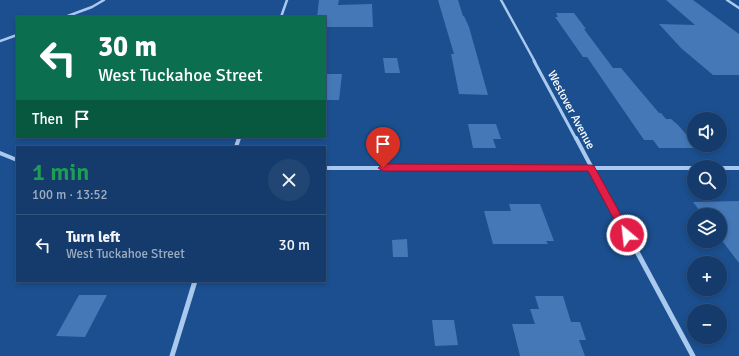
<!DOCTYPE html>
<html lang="en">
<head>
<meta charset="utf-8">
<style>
  body { margin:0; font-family:Signika,sans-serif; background:#214673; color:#f1f3f6; height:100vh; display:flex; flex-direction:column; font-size:15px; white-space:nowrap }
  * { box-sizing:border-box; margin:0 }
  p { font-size:13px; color:#9dadc1 }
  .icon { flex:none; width:22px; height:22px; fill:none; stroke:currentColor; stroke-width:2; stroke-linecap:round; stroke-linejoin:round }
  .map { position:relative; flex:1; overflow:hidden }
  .details { position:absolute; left:16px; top:146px; width:310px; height:136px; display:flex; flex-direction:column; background:#143b6b; border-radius:0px; box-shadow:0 2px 6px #0003,0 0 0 1px #33557e }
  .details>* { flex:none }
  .banner { position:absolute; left:16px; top:16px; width:310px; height:122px; border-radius:0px; box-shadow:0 2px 6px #0003,0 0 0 1px #33557e; background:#0b6e4f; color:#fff; overflow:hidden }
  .buttons { position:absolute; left:687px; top:112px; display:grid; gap:8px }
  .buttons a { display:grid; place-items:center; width:40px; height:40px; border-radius:50%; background:#143b6b; box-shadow:0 2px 6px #0003,0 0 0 1px #33557e; font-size:20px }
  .pin { position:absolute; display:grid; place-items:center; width:34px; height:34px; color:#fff; margin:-41px -17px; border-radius:50% 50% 50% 0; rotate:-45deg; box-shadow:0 0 4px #0007 }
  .pin .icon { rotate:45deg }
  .me { position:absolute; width:44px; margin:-22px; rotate:332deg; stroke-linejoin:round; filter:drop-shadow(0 0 3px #0008) }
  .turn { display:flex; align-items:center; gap:14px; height:84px; padding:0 16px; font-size:18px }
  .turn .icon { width:52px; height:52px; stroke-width:2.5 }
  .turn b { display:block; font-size:28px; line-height:34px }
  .then { display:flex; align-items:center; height:38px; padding:0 16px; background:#0003; gap:8px; font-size:15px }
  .round { display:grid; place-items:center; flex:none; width:42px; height:42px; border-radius:21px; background:#214673 }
  .overview { display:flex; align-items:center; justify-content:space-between; height:68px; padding:0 16px }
  h1 { font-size:24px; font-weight:600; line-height:30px; color:#1e9e55 }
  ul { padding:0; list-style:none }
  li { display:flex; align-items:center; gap:12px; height:60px; padding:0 16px; border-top:1px solid #33557e }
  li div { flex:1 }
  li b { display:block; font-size:15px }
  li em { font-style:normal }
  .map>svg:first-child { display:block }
  .building { fill:#4478b7 }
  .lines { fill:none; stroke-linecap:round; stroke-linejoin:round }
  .street-far3 { stroke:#a9c9ee; stroke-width:2.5 }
  .street-far2 { stroke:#a9c9ee; stroke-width:3 }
  .street-far1 { stroke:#a9c9ee; stroke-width:4 }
  .street { stroke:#a9c9ee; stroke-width:5 }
  .route { fill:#e11d48; stroke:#92132f }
  .labels { text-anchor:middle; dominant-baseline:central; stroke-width:3; stroke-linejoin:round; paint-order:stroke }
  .street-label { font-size:12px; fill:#fff; stroke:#1b4f8f }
</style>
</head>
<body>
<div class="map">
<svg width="739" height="356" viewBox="0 0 739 356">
  <rect width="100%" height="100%" fill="#1b4f8f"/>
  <g class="building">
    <polygon points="319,0 339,0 338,5 372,4 373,27 325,27 325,17 317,17"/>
    <polygon points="438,0 458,0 463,16 464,16 469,27 488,95 459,94 451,54 454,54"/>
    <polygon points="666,0 693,0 739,34 739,75 713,75 681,48 659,24 695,25"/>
    <polygon points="556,13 574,13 586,29 584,29 613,68 621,68 659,113 661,113 666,119 671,119 678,125 698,148 659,148 653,140 644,140 587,57 583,57 555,17 558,17"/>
    <polygon points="383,58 397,58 400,73 385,73"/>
    <polygon points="325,74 342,74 339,100 325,100"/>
    <polygon points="468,124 496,124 501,139 493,139 496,148 473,148"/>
    <polygon points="739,201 739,263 720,238 720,215 703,215 693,202"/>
    <polygon points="509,204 540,204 554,241 546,241 548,244 493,244 484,211 511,211"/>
    <polygon points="407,239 408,257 393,257 392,240"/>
    <polygon points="79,295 107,295 85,337 56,336"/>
    <polygon points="535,296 563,296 571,322 580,322 586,340 579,340 585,356 520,356 512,324 535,324 530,309 539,309"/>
    <polygon points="432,320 454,320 458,345 435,346"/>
  </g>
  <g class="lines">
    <g class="street-far3">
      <polyline points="501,0 535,62"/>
      <polyline points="727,0 739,8"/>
      <polyline points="65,17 92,7 104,0"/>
      <polyline points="281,17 287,0"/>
      <polyline points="0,41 17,35"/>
    </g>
    <g class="street-far2">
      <polyline points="534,61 576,139"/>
      <polyline points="239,139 240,137"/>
    </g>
    <g class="street-far1">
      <polyline points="576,138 628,236"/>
      <polyline points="236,147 239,138"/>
      <polyline points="0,153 17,160"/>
      <polyline points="325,168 694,168"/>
      <polyline points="720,168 739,168"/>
    </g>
    <g class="street">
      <polyline points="628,235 693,356"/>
      <polyline points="172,356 195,281"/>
    </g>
  </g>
  <polygon class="route" points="383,164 591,165 594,166 632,235 631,238 627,240 624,238 588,171 383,171 378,168"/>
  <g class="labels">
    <g class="street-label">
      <text transform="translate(571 110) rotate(62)">Westover Avenue</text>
    </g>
  </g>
</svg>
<div class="buttons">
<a><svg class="icon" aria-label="sound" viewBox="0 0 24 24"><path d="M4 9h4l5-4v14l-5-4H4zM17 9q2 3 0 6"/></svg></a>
<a><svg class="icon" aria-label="search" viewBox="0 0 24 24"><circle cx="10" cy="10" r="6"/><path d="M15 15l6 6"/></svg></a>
<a><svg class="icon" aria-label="layers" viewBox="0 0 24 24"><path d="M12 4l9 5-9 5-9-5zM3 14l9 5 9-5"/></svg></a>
<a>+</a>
<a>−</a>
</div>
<div class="pin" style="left:383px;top:168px;background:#d93025"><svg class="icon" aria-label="arrive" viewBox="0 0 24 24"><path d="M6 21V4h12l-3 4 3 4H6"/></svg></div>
<svg class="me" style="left:627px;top:235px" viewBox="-20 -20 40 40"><circle r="17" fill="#e11d48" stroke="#fff" stroke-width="3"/><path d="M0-11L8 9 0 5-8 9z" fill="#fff"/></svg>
<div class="banner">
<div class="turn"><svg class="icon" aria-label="left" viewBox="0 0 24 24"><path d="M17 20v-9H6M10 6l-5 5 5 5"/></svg><div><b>30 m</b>West Tuckahoe Street</div></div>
<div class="then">Then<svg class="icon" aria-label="arrive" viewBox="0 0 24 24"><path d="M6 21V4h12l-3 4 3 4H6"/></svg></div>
</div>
<section class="details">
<div class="overview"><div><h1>1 min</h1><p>100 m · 13:52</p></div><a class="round"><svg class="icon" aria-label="close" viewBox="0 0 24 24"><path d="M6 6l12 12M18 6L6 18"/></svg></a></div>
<ul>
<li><svg class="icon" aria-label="left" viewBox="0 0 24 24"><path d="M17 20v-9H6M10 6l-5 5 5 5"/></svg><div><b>Turn left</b><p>West Tuckahoe Street</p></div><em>30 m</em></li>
</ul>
</section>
</div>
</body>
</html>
